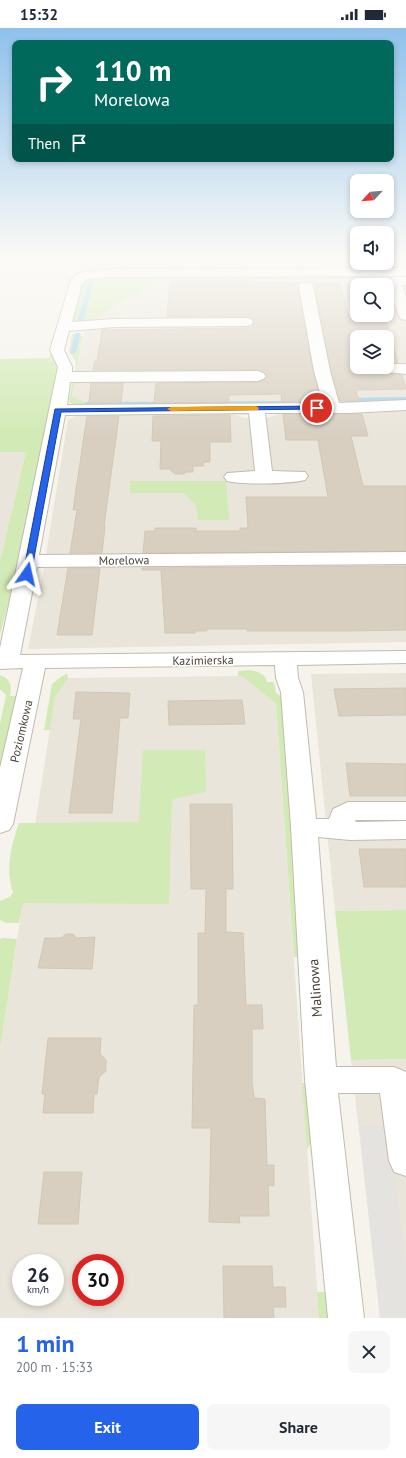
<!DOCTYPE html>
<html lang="en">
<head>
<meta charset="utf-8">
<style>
  body { margin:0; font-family:"PT Sans",sans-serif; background:#f6f6f7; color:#1f2937; height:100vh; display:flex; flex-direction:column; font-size:15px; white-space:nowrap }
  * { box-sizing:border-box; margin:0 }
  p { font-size:13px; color:#747a83 }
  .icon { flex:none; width:22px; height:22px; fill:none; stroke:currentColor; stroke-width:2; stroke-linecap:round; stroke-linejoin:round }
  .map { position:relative; height:1290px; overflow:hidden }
  .drawer { display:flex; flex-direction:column; background:#fff; flex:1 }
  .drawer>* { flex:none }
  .top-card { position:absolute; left:12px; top:12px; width:382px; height:122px; border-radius:8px; box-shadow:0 2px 6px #0003; background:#00695c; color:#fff; overflow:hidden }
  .needle { width:26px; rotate:244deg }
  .fabs { position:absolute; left:350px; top:146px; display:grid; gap:8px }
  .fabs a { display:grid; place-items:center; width:44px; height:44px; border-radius:8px; background:#fff; box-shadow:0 2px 6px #0003; font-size:20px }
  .speed { position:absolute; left:12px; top:1226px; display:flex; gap:8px; font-size:20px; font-weight:700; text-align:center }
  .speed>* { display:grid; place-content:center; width:52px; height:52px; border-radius:50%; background:#fff; box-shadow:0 2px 6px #0003; line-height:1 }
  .speed small { font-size:10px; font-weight:400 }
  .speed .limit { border:6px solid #d22; background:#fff; color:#111 }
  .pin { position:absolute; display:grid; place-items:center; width:34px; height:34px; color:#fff; margin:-17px; border:2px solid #fff; border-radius:50%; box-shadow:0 1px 4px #0007 }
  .me { position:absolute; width:44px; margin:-22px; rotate:11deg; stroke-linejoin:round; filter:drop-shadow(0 0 3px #0008) }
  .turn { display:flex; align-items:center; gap:14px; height:84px; padding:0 16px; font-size:18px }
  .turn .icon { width:52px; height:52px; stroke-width:2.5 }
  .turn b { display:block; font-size:28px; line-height:34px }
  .then { display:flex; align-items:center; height:38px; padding:0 16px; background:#0003; gap:8px; font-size:15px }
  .round { display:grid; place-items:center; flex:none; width:42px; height:42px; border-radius:8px; background:#f6f6f7 }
  .summary { display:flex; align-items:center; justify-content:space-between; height:68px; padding:0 16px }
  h1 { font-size:24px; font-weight:800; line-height:30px; color:#2563eb }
  .cta { display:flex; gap:8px; margin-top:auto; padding:8px 16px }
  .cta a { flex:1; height:46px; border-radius:8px; background:#2563eb; color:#fff; font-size:16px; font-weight:800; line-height:46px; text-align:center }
  .cta a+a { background:#f6f6f7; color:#1f2937 }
  .status { display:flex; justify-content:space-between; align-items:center; height:28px; padding:0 20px; background:#fff; direction:ltr }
  .status svg { height:11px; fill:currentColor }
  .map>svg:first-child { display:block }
  .residential { fill:#eae5da; fill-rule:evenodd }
  .green { fill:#d2eab5 }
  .parking { fill:#e5e3e0 }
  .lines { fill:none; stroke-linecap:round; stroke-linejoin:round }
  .stream { fill:#a9d4f2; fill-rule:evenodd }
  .building { fill:#d8cfc1; stroke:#d3c7b4 }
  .minor-casing { stroke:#c2bbae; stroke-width:2 }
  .minor { fill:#fff; fill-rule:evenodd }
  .route { fill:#2563eb; stroke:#184099 }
  .slow { fill:#f59e0b }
  .labels { text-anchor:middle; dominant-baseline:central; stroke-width:3.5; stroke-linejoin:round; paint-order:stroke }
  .street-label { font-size:12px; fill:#4b4439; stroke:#fff }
  .near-street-label { font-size:14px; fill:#4b4439; stroke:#fff }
</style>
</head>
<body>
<div class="status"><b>15:32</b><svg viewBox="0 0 49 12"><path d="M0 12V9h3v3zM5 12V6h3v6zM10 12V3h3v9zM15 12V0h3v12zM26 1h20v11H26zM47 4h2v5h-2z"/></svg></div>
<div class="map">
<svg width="406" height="1290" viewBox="0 0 406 1290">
  <rect width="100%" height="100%" fill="#f6f3ec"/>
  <g class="residential">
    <path d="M161 250H406V369H373L323 373 84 374 72 368 86 296ZM357 257H387V287H357ZM357 309H387V339H357Z"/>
    <polygon points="406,381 406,614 28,621 43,545 68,392 79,386 234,386 244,390 267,390 278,386 377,385 376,382"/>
    <polygon points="0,424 26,424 0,533"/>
    <polygon points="406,645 406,882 335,883 311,646"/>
    <path d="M242 648 276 676 319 1290H0V1021L55 669 66 650ZM21 1235H55V1269H21ZM81 1235H115V1269H81Z"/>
    <polygon points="406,1031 406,1290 380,1290 351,1032"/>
  </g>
  <g class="green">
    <polygon points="371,247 372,251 161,250 86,296 71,297 79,260 83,253 92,249"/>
    <polygon points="72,306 80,306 80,308 83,308 76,344 75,344 76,334 69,323"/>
    <polygon points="54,309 60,337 28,499 0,607 0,533 26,424 0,424 0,331 49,330"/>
    <polygon points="75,352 72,368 84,374 313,373 315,376 76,378 69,374 72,353"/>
    <polygon points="373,369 406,369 406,372 345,375 343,371"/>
    <polygon points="130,453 226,453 229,492 198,492 196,477 184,465 130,465"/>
    <path d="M250 642C258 644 265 645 267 654H274L276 665 284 670 299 929H294L276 676 242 648H238V643Z"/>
    <polygon points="67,646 68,650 55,669 50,702 44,702 52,656 62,648"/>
    <path d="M0 647C11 651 12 658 10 668H17L0 761V696L6 667 0 661Z"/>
    <path d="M143 722H205L206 764 172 771 169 876 23 875 19 895H6L0 892V873L10 869 13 864C5 841 11 818 19 795L139 794Z"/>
    <polygon points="406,882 406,1031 351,1032 335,883"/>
    <polygon points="3,910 17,911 0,1021 0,911"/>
    <polygon points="302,1055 307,1055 312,1113 307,1121"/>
    <polygon points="317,1264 327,1264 330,1290 319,1290"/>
  </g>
  <polygon class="parking" points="388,1097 406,1237 406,1290 380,1290 359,1098"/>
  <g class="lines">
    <g class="stream">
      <polygon points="372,248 374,249 374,250 107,251 105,250 107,249"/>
      <polygon points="388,248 406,248 406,250 390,250 388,249"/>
      <polygon points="90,250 94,251 83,295 80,297 77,295"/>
      <polygon points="78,304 81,306 76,325 71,326 70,325 75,306"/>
      <polygon points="406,369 406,373 349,374 346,372 349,370"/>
      <polygon points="313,373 315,374 315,376 87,378 84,376 87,374"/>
    </g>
  </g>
  <g class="building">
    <polygon points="170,252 250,252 250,254 299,255 298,258 313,343 321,374 282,374 281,366 229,367 229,374 154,375 156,355 258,354 264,352 268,348 264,344 258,342 93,342 95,333 97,333 102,302 246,300 251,298 254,295 252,290 246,288 167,289"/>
    <polygon points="313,255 340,255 348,287 384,287 398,334 387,336 387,309 357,309 357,339 384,339 383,342 387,345 402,347 406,361 356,362 359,373 340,373 331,343"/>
    <polygon points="91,355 123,355 121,375 89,375"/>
    <polygon points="283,386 362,386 368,408 351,408 363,458 406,458 406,523 143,525 145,503 155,503 155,500 196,500 196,503 240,503 240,500 248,500 246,469 328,469 318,412 286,412"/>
    <polygon points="230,387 231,414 210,414 210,434 204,434 203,438 193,438 193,444 186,444 184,446 175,446 169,441 160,441 161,413 152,413 153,388"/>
    <polygon points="87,388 119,388 104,498 105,498 102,525 70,525 77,482 73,482"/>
    <polygon points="406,538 406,602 348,603 247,603 247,601 207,601 207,603 195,603 195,605 165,605 161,542 142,542 142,540"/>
    <polygon points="68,540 100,540 92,607 57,607"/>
    <polygon points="406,660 406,687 339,688 334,661"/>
    <polygon points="76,664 130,665 128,690 120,690 112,785 69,785 81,691 73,691"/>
    <polygon points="242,672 245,696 169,697 168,673"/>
    <polygon points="346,735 406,736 406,768 350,768"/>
    <polygon points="190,776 232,776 233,861 226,861 226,904 243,905 246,977 262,977 263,1001 252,1001 252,1054 254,1070 265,1071 267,1137 274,1137 274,1158 268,1157 269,1188 239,1188 240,1195 209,1194 211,1100 192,1100 194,977 198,977 198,905 205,905 206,861 191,861"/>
    <polygon points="359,821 406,821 406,859 364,859"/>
    <polygon points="66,906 73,906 77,910 95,909 92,941 38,940 45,910 61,910"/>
    <polygon points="48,1010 101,1010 100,1026 106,1032 106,1043 99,1049 97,1066 94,1066 93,1085 43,1085 45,1066 42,1066"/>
    <polygon points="44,1144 82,1144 78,1196 38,1196"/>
    <polygon points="223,1238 272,1238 273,1259 285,1259 286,1279 273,1279 274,1290 224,1290"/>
  </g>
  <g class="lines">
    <defs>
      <g id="minor">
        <path d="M406 240V248L110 249 87 251 82 256 72 294 114 291 246 290 251 291 253 294 251 297 246 298 114 299 69 303 64 322 72 339V344L258 343 263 345 266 348 263 351 258 353 70 354 67 377 323 375 314 343 299 258 301 255H311L313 258 330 343 339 375 406 372V382L349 385H265L272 443 305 444 308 448 305 452C289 456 242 457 227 453L224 449 227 445 255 443 249 385 65 387 39 527 406 524V536L37 539 20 627 406 623V635L297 637 298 650 303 664 316 791H329L333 781 348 774H406V792H355L356 794 406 793V811L350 812 318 809 336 1039H394L406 1044V1148L394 1144 389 1133 380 1065H338L364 1290H328L305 1052 291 799 281 664 276 650 275 637 45 640 13 796 9 802 0 805V740L23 640 0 641V620L58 339 50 322 71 252 78 245 110 241Z"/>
        <polygon points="394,249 406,249 406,257 402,257 406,268 406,292 401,291 399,288 387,253"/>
        <polygon points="392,336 406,336 406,346 387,344 384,341 387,338"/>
      </g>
    </defs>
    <use href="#minor" class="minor-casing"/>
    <use href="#minor" class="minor"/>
  </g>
  <linearGradient id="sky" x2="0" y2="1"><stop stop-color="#8fc1ec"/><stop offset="0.56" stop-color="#fbfaf6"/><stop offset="1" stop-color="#fbfaf6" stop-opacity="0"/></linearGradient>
  <rect width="406" height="409" fill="url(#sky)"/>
  <polygon class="route" points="317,378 320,380 319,381 61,384 31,546 27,549 23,546 55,381"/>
  <polygon class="slow" points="256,378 259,380 258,382 171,383 167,381 171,379"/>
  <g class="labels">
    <g class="street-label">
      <text transform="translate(124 532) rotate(-1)">Morelowa</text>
      <text transform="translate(203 632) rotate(-1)">Kazimierska</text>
      <text transform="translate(21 703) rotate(-77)">Poziomkowa</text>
    </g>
    <g class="near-street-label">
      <text transform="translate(315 960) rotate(-94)">Malinowa</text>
    </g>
  </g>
</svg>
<div class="fabs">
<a><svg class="needle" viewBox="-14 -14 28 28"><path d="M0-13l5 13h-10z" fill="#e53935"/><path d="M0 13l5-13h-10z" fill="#747a83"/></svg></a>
<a><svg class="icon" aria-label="sound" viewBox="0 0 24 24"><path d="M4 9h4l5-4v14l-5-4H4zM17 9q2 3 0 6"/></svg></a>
<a><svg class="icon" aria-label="search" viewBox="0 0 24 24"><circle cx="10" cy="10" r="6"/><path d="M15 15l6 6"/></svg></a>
<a><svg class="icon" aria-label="layers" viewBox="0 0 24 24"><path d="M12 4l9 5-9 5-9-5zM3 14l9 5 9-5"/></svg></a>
</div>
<div class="speed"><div>26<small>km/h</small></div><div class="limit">30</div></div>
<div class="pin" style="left:317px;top:380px;background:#d93025"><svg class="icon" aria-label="arrive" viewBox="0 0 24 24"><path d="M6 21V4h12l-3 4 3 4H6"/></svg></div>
<svg class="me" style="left:27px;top:546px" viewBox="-20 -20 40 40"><path d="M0-17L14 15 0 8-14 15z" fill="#2563eb" stroke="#fff" stroke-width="4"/></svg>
<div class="top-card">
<div class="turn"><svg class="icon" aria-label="right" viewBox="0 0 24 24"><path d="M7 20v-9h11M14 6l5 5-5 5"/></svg><div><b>110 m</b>Morelowa</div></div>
<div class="then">Then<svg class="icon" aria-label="arrive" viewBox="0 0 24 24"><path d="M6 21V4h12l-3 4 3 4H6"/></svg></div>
</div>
</div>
<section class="drawer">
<div class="summary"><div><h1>1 min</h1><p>200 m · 15:33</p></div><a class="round"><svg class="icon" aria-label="close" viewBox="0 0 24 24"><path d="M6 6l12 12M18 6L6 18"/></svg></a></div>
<div class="cta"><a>Exit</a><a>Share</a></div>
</section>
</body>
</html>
